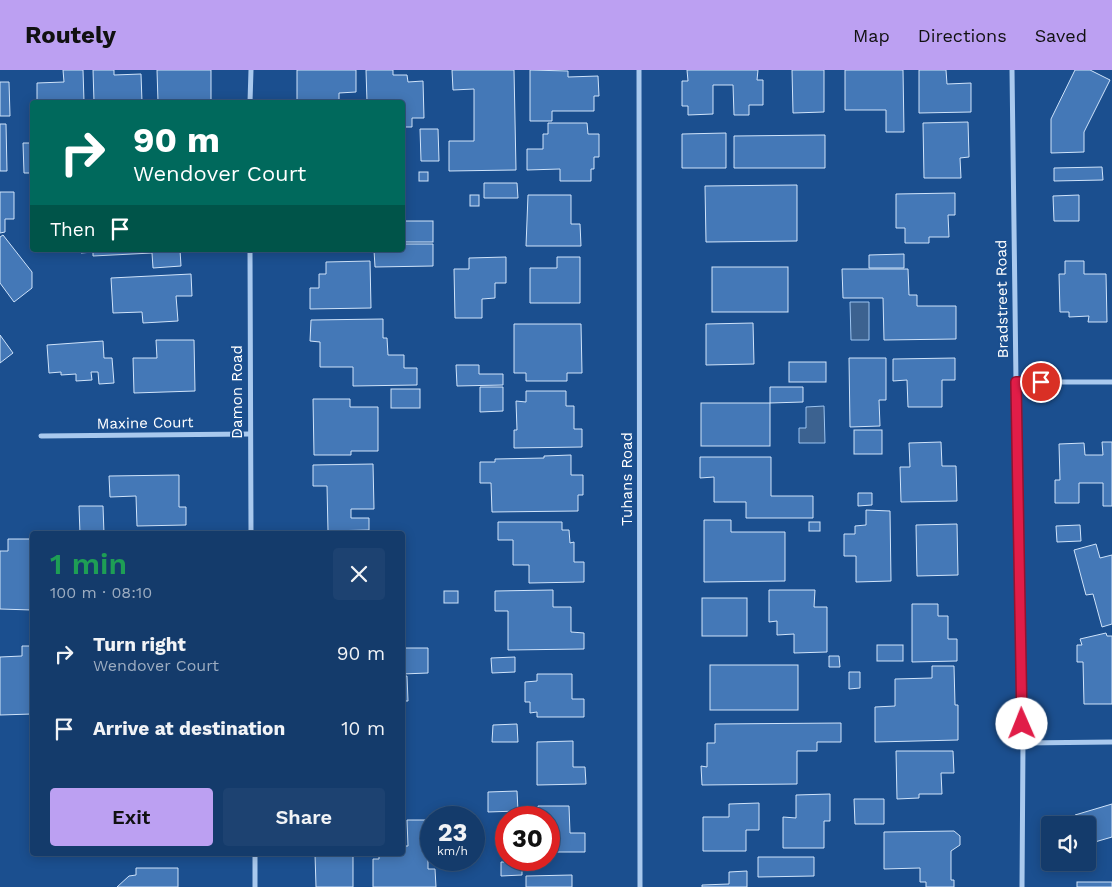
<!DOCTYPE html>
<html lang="en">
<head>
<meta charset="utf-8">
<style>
  body { margin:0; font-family:"Work Sans",sans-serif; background:#1d4271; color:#f1f3f6; height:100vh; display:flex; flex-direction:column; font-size:19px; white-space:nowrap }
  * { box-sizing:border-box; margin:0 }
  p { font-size:16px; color:#9dadc1 }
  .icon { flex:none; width:28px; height:28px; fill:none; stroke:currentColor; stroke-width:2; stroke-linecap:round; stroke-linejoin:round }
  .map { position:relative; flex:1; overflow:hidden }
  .drawer { position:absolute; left:30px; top:461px; width:375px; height:325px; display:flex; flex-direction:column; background:#143b6b; border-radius:5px; box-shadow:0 2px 12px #0003,0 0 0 1px #33557e }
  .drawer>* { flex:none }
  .guide { position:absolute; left:30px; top:30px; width:375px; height:152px; border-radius:5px; box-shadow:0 2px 12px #0003,0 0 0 1px #33557e; background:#00695c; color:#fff; overflow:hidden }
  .controls { position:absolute; left:1041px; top:746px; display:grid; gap:10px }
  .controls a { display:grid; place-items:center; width:55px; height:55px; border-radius:5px; background:#143b6b; box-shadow:0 2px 12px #0003,0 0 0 1px #33557e; font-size:25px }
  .speed { position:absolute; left:420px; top:736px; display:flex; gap:10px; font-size:25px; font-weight:700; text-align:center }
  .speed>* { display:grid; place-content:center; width:65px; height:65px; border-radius:50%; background:#143b6b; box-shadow:0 2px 12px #0003,0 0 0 1px #33557e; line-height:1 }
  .speed small { font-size:12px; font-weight:400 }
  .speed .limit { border:8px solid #d22; background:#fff; color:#111 }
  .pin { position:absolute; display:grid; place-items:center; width:42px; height:42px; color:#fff; margin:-21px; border:2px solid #fff; border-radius:50%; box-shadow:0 1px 5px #0007 }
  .me { position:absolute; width:55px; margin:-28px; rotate:359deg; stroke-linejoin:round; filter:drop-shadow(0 0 4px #0008) }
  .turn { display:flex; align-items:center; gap:18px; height:105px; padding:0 20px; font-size:22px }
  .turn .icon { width:65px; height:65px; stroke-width:2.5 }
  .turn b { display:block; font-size:35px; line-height:42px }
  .then { display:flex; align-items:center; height:48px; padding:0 20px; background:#0003; gap:10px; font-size:19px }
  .round { display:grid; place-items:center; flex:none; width:52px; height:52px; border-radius:5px; background:#1d4271 }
  .summary { display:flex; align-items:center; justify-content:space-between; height:85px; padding:0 20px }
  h1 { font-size:30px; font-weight:600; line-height:38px; color:#1e9e55 }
  .cta { display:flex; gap:10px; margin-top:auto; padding:10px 20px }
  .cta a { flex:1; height:58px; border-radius:5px; background:#bca0f2; color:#111; font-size:20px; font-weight:600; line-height:58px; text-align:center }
  .cta a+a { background:#1d4271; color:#f1f3f6 }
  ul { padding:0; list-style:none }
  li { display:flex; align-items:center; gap:15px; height:75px; padding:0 20px }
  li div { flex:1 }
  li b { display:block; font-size:19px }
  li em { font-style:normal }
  header { display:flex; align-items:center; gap:30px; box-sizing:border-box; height:70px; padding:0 25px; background:#bca0f2; color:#111 }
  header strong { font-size:24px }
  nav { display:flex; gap:28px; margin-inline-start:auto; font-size:18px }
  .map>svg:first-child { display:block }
  .water { fill:#3c6290; stroke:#9cc4f0 }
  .building { fill:#4478b7; stroke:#cfe3fa }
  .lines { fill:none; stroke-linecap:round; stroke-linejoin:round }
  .street { stroke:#a9c9ee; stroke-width:5 }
  .route-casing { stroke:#92132f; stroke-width:12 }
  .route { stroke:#e11d48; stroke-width:9 }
  .labels { text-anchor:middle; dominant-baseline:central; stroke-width:4; stroke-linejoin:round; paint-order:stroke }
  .street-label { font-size:15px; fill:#fff; stroke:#1b4f8f }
</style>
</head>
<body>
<header>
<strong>Routely</strong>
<nav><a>Map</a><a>Directions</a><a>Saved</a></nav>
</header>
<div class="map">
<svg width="1112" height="817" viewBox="0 0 1112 817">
  <rect width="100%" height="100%" fill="#1b4f8f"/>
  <g class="water">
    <polygon points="850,232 869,232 869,270 851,270"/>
    <polygon points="824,336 825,373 799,373 799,358 806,358 806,337"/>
  </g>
  <g class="building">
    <polygon points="63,0 83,0 84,32 37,32 37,13 64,12"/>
    <polygon points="93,0 114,0 114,5 141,4 142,32 94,32"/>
    <polygon points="157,0 211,0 211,32 158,32"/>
    <polygon points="297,0 356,0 356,22 339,23 339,32 297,32"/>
    <polygon points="366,0 393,0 393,5 407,5 408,12 423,11 424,48 412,48 412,57 402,57 402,32 367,32"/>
    <polygon points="452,0 514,0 516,100 449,101 449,71 474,71 474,19 453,20"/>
    <polygon points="530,0 568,1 568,7 598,6 599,26 594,26 594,41 552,41 552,51 530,51"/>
    <polygon points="687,0 758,0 757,10 763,10 763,35 749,35 749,45 734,45 733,15 713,15 713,44 688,45 688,36 682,36 682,11 688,11"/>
    <polygon points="792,0 824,0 824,42 793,43"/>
    <polygon points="845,0 903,0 904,62 886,62 886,40 845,40"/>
    <polygon points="919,0 946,0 947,14 971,13 971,42 919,43"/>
    <polygon points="1075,0 1090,0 1110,10 1084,62 1084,82 1051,83 1051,49"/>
    <polygon points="0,12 9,12 10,46 0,46"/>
    <polygon points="968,52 969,87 960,88 961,108 924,108 923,53"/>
    <polygon points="548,53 587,53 588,64 599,64 599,87 594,87 594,99 591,99 591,111 560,111 560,99 527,100 527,79 543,79 543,64 548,64"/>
    <polygon points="0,54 6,54 7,101 0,101"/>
    <polygon points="420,59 438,59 439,91 421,91"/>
    <polygon points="726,63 726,98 682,98 682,64"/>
    <polygon points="825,65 825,98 734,98 734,66"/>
    <polygon points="23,73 32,73 32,103 24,103"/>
    <polygon points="1102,97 1103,110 1054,111 1054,98"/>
    <rect x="419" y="102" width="9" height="9"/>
    <polygon points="484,113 517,113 518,128 484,128"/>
    <polygon points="797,115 797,171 706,172 705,116"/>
    <polygon points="0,122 14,122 14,149 5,149 5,162 0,163"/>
    <polygon points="955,123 955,145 948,145 949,167 929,167 929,173 905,173 905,158 896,158 896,124"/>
    <rect x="470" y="125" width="9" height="11"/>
    <polygon points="528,125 571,125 571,154 580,154 581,176 526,176"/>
    <polygon points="1079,125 1079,151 1054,151 1053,126"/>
    <rect x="402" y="151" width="31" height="21"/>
    <polygon points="3,165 32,202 32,218 14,232 0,213 0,167"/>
    <polygon points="402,174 433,174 433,196 375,197 374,180 402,180"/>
    <polygon points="81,180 180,180 181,196 153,198 152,183 93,186 93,182 81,183"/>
    <polygon points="904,184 904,198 869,198 869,185"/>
    <polygon points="506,187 506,213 495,213 495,228 482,229 482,248 455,248 454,199 469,199 469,188"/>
    <polygon points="557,187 580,187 580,233 530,233 530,198 557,198"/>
    <polygon points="370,191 371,238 310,239 310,218 319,218 319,204 326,204 326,192"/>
    <polygon points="1065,191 1084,191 1084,204 1106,204 1107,252 1088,252 1089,246 1069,247 1069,242 1060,242 1059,204 1065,204"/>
    <rect x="712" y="197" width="76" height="45"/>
    <polygon points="842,199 908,199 909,225 917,225 917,236 956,236 956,269 884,270 883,228 843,228"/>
    <polygon points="191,204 192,226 176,226 178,251 143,253 142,242 113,243 111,208"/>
    <polygon points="383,249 383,268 387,268 388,285 404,285 404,298 417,298 417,315 353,316 353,297 320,297 320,272 310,271 311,250"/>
    <polygon points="753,253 754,294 706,295 706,254"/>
    <polygon points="514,254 581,254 582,303 567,303 567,311 526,311 526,303 514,303"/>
    <polygon points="0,265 13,283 0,293"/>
    <polygon points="156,270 194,270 195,321 134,323 133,288 157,288"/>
    <polygon points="103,271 104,288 112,288 114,313 99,314 98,302 91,302 92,310 76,311 76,304 61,305 61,302 49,303 47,275"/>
    <polygon points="849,288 886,288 886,330 879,330 880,356 850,357"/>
    <polygon points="955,288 955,310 942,310 942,337 908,337 907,310 893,311 893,289"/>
    <rect x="789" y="292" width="37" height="20"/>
    <polygon points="456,295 479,295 479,304 503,304 503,315 457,316"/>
    <polygon points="480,317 503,317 503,341 480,342"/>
    <polygon points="770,317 803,317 803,332 770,333"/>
    <rect x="391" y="319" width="29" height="19"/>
    <polygon points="526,321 566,321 566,336 574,336 574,359 582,359 582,377 514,378 514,360 517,360 516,331 526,332"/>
    <polygon points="313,329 350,329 350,337 378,337 378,381 351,381 351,385 314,385"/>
    <rect x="701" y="333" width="69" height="43"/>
    <rect x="854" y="360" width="28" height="24"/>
    <polygon points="941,372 942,396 956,396 957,431 901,432 900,397 910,397 909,373"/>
    <polygon points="1102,372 1112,372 1112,436 1103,436 1103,413 1079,413 1079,433 1055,433 1055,410 1060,410 1059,374 1084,373 1085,385 1103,385"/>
    <polygon points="571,385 571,405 583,405 583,425 578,425 578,441 492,442 491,413 480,413 480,392 495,392 495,389 544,388 544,386"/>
    <polygon points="700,387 771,387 771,426 813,426 813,448 746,448 746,432 714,432 714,407 700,408"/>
    <polygon points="373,394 374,439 351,439 351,448 369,448 369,460 328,461 327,416 313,416 313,395"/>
    <polygon points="179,405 179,437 186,437 186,455 137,456 136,426 110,427 109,406"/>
    <polygon points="858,423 872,423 872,435 858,436"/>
    <polygon points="79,436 103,436 104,464 80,464"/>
    <polygon points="866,440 890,441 891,511 856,512 856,486 844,486 844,464 855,464 855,456 866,455"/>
    <polygon points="704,450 731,450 731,462 785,462 785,511 704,512"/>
    <polygon points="498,452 562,452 562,460 569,460 570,473 574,472 574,492 584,492 584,512 529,513 529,495 513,495 513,470 498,470"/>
    <rect x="809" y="452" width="11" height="9"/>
    <polygon points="957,454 958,505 917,506 916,455"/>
    <polygon points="1080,455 1081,471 1057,472 1056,456"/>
    <polygon points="8,469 32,469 32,540 0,539 0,481 8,481"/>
    <polygon points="1096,474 1100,488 1112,485 1112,554 1102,557 1093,524 1086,525 1074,480"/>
    <polygon points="553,520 553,537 571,537 571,562 584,563 584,579 508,580 508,541 495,541 495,521"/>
    <polygon points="769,520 815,520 814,537 827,537 827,582 794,583 794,564 777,565 777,551 769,552"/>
    <rect x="444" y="521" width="14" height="12"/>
    <rect x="702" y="528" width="45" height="38"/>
    <polygon points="912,534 938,534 938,546 948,546 948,569 957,569 957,591 912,592"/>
    <polygon points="1106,563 1107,566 1112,566 1112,634 1084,634 1083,592 1077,592 1077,575 1082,575 1080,569"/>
    <rect x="877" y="575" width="26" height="16"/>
    <polygon points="22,576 32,576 32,644 0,645 0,587 22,586"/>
    <polygon points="402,578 428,578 428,603 402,604"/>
    <polygon points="829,586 839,586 840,597 829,597"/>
    <polygon points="515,587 515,602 492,603 491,588"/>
    <rect x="710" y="595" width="88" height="45"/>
    <polygon points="932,596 954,596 955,635 958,635 958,670 875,672 875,637 895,636 895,609 932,608"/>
    <polygon points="849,602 860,602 860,618 849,619"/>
    <polygon points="537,604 572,604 572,629 584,629 584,647 537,647 537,642 530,643 530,632 525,632 525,612 537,611"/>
    <polygon points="402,606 407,606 408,631 402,631"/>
    <polygon points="841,653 841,672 817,672 817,681 797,681 797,714 702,715 701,696 707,697 707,673 715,673 715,654"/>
    <polygon points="517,654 518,672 492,672 493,655"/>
    <polygon points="573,671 573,697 585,697 586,714 537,715 537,672"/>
    <polygon points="896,681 953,681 954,703 941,703 942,724 919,724 919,728 897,729"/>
    <polygon points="517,721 518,741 488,742 488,722"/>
    <polygon points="830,724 830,751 824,751 824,778 783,778 783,747 796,748 796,725"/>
    <polygon points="854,729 884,729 884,754 855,754"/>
    <polygon points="759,733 759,760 746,760 746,781 703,781 703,747 729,747 729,734"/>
    <polygon points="1112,734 1112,767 1088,774 1088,755 1078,755 1075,745"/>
    <polygon points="538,736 569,736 570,763 585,763 585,782 549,782 549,748 538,748"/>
    <polygon points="407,750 428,750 428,799 435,799 436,817 373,817 373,789 379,789 379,784 402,784 402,776 408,776"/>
    <polygon points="954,761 960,766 960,775 951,781 951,810 954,810 954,817 926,817 926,812 920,812 920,798 884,799 884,762"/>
    <polygon points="315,784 353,784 353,817 316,817"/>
    <polygon points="758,787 814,787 814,806 758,807"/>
    <polygon points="501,792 522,792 522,805 501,806"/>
    <polygon points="136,798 178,798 178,817 117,817 129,806 136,805"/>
    <polygon points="747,801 747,817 702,817 702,815 729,814 729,802"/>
    <polygon points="572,805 572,817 526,817 526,806"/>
    <rect x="1077" y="812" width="35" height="5"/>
  </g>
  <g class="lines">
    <g class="street">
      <polyline points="639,0 640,817"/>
      <polyline points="1012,0 1016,312 1023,673 1022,817"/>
      <polyline points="250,32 251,0"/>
      <polyline points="250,180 251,464"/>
      <polyline points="1016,312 1112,312"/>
      <polyline points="41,366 249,364"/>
      <polyline points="1023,673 1112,672"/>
      <polyline points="255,784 255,817"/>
    </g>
  </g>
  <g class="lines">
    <defs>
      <polyline id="route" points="1022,654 1016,312 1041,312"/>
    </defs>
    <use href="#route" class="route-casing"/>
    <use href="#route" class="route"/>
  </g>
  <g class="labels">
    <g class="street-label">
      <text transform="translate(1002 229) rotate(-91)">Bradstreet Road</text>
      <text transform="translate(237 322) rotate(-90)">Damon Road</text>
      <text transform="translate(145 353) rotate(-1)">Maxine Court</text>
      <text transform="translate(627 409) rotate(-90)">Tuhans Road</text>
    </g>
  </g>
</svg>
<div class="controls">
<a><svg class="icon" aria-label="sound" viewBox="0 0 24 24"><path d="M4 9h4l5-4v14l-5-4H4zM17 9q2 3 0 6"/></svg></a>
</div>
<div class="speed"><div>23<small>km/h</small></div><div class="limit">30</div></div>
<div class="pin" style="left:1041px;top:312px;background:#d93025"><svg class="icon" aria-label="arrive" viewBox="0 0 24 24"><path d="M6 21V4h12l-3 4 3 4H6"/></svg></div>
<svg class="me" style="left:1022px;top:654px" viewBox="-20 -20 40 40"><circle r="19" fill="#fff"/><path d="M0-13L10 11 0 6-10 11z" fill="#e11d48"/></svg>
<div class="guide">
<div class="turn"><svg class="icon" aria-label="right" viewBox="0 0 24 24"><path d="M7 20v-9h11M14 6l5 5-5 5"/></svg><div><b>90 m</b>Wendover Court</div></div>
<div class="then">Then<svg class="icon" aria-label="arrive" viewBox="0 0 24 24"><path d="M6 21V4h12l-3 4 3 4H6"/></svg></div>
</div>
<section class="drawer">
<div class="summary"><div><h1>1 min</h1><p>100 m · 08:10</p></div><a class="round"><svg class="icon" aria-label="close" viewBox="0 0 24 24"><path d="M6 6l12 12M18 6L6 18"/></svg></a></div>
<ul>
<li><svg class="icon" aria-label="right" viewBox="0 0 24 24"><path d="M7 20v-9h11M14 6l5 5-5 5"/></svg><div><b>Turn right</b><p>Wendover Court</p></div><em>90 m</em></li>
<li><svg class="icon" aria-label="arrive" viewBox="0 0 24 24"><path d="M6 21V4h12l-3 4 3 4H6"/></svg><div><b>Arrive at destination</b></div><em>10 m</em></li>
</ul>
<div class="cta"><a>Exit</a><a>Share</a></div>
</section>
</div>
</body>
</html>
